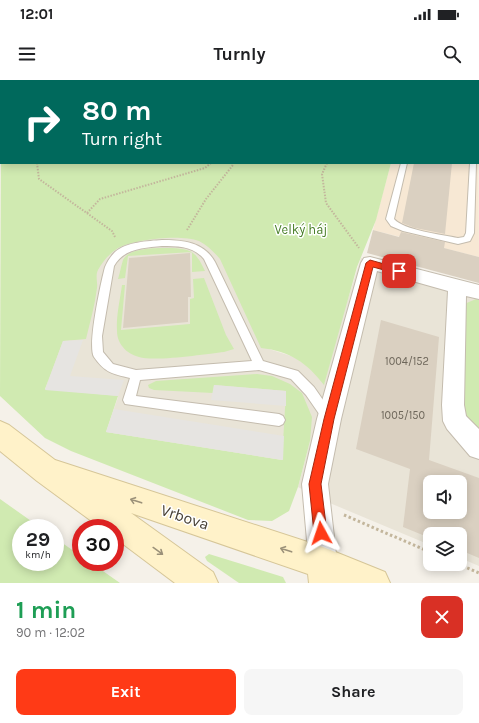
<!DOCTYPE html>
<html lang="en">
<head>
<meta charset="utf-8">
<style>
  body { margin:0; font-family:Karla,sans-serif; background:#f6f6f6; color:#202124; height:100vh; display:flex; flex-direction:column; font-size:15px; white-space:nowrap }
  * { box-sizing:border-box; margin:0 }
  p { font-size:13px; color:#757577 }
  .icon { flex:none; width:22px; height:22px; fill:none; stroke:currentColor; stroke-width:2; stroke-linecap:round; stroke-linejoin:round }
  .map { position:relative; height:503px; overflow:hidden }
  .side { display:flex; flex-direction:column; background:#fff; flex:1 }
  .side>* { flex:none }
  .guide { position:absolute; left:0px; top:0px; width:479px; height:84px; box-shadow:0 2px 10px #0003; background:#00695c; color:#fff; overflow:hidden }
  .buttons { position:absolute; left:423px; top:395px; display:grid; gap:8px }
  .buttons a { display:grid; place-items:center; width:44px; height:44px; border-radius:8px; background:#fff; box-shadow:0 2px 10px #0003; font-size:20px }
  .speed { position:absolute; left:12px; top:439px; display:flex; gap:8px; font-size:20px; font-weight:700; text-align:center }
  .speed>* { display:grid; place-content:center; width:52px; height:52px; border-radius:50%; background:#fff; box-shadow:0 2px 10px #0003; line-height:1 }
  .speed small { font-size:10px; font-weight:400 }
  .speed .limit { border:6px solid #d22; background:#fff; color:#111 }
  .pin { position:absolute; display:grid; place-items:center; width:34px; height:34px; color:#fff; margin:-17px; border-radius:8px; box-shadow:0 2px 6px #0006 }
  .me { position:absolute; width:44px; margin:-22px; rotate:355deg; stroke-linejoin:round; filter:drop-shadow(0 0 3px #0008) }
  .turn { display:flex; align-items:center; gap:14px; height:84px; padding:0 16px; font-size:18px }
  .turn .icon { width:52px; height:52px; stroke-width:2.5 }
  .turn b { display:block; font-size:28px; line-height:34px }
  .round { display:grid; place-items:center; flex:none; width:42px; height:42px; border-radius:8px; background:#f6f6f6 }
  .overview { display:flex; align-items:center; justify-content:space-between; height:68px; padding:0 16px }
  h1 { font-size:24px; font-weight:700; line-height:30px; color:#1e9e55 }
  .primary-button { display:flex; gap:8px; margin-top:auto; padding:8px 16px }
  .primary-button a { flex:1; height:46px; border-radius:8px; background:#ff3a16; color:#fff; font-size:16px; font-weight:700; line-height:46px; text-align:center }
  .primary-button a+a { background:#f6f6f6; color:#202124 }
  .status { display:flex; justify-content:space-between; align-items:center; height:28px; padding:0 20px; background:#fff; direction:ltr }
  .status svg { height:11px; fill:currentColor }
  header { display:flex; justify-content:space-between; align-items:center; height:52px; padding:0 16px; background:#fff; font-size:18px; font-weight:700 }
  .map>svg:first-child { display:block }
  .residential { fill:#e9e4d7; fill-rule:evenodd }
  .commercial { fill:#f7e8d4 }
  .green { fill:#d0eab1 }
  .parking { fill:#e6e4e1 }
  .building { fill:#dad0c1; fill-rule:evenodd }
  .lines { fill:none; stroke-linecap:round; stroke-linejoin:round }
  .lane-casing { stroke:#c4bcae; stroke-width:2 }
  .street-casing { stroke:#c4bcae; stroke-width:2 }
  .secondary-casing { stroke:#d6c698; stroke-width:2 }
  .path-far2 { stroke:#c3b69c; stroke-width:1.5; stroke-dasharray:1 1; stroke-linecap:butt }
  .path-far1 { stroke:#c3b69c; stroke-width:2; stroke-dasharray:1.5 1.5; stroke-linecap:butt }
  .path { stroke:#c3b69c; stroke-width:3; stroke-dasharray:2.5 2.5; stroke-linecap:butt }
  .lane { fill:#fff; fill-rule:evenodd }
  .street { fill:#fff; fill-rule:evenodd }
  .secondary { fill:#fff2c9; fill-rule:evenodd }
  .oneway { stroke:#9b9179 }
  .route { fill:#ff3a16; stroke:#a6260e }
  .labels { text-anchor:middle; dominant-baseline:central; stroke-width:3; stroke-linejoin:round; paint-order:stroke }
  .number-label { font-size:11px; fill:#6d665a }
  .park-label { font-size:13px; fill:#487e28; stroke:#fff }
  .near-street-label { font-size:16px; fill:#494237; stroke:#fff }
</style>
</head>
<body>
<div class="status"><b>12:01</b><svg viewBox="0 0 49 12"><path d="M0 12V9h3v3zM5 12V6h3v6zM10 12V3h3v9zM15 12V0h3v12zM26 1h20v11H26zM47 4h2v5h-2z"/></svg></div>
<header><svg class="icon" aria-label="menu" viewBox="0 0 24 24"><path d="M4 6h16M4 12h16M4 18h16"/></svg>Turnly<svg class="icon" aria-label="search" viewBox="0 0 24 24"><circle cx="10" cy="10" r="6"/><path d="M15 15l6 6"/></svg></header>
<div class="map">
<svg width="479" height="503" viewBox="0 0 479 503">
  <rect width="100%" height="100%" fill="#f5f1e9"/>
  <path class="residential" d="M202 129 269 269 294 277 312 289 324 304 342 237 361 178 479 209V486L460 478V454H430V465L325 421 298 407 310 361 286 311 283 380 106 352 118 317 45 310 84 181 120 139ZM430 402H460V432H430Z"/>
  <polygon class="commercial" points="478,49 479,177 373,150 391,83 478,83"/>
  <g class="green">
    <polygon points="87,0 479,0 479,49 478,1 85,1"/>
    <path d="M1 54V83H391L376 140 357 187 324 305C307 283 290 271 261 268L220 179C214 172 207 165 199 161 180 154 136 159 118 168 109 174 103 181 98 190 95 196 98 203 97 208 95 225 90 242 86 259L63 261 45 309 118 316 106 352 282 380 286 311 214 305 213 313 154 310 149 308 148 305 156 301 257 294 272 296 290 304 302 313 312 337 310 361 298 407 289 431 272 441 248 440 71 371 45 358 0 316Z"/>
    <path d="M172 168C192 169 196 172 205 191L192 192V172L128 176 125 198 118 199C120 193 121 186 123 180 129 167 159 168 172 168Z"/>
    <path d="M204 198 226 255 234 269 224 272C206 274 154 282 139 277 127 274 117 264 117 251 116 236 120 220 122 205H125L121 250 190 244V219L194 218 193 199Z"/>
    <polygon points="476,219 479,220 479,355 465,343 460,320 462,225"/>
    <polygon points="0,419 41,448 21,448 21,482 55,482 55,458 81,476 81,482 90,482 120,503 0,503"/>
    <polygon points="209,474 283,497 286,503 239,503 207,481 205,477"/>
  </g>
  <g class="parking">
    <polygon points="83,260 70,296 124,300 118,316 45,310 63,261"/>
    <polygon points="214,305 286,311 286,326 211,320"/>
    <polygon points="114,329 284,356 283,380 106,352"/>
  </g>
  <g class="building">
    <polygon points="414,83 452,83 445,154 415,148 402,143"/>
    <polygon points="373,150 399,157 401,152 445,162 444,168 479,177 479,203 367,173"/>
    <polygon points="190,173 191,217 188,217 188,242 123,248 129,178"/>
    <path d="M381 240 439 257 429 380 479 398V478L460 470V454H430V458L403 447 410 389 356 369ZM430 402H460V432H430Z"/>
  </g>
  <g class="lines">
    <defs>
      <g id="lane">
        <path d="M401 83H407L394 139C403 150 443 155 458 158L464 157 466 153 470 83H476L474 153 470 161 458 164 403 151 391 146 386 139Z"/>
        <path d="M162 160C183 160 204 162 215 182L263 281 298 291 314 307 332 333 334 337 332 341 328 343 324 341 306 315 291 299 259 290 140 300 136 316 279 334 283 336 285 340 283 344 279 346 125 324 123 320 130 298C113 294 105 293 94 277 87 266 101 202 105 187 107 182 111 176 115 172 126 162 148 161 162 160ZM162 166C178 166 193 166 204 179L252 281 136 290 113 284 103 272 102 256 114 186C124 168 144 168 162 166Z"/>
      </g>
      <polygon id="street" points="370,177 479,205 479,219 466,216 464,325 466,336 479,349 479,379 470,376 447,349 443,341 442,325 448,211 377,191 341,339 328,404 337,483 333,493 323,497 313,493 309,483 302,404 317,339 361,183 364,178"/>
      <g id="secondary">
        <rect x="0" y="38" width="1" height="8"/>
        <polygon points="0,341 9,345 55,380 323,467 385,492 390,503 309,503 308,494 131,433 213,492 218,503 175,503 115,458 115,448 101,448 37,401 0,371"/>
      </g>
    </defs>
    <use href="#lane" class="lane-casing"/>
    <use href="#street" class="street-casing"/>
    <use href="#secondary" class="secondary-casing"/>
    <polyline class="path-far2" points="190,1 192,0"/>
    <g class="path-far1">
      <polyline points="37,83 39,99 112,151 115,157"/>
      <polyline points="327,83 322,94 326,123 359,168"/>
      <polyline points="87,133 100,119 205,88 211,83"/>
      <polyline points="187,150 206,119 233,85 232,83"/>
    </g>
    <g class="path">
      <polyline points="344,435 430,472"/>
      <polyline points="458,484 479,493"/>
    </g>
    <use href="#lane" class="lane"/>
    <use href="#street" class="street"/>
    <use href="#secondary" class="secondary"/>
  </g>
  <defs><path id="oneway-shaft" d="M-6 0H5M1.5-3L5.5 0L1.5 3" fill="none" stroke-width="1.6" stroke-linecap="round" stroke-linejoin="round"/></defs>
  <g class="oneway">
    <use href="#oneway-shaft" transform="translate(136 421) rotate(-162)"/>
    <use href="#oneway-shaft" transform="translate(286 470) rotate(-162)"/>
    <use href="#oneway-shaft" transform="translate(158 471) rotate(36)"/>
  </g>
  <polygon class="route" points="370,180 402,189 403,191 399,194 373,187 334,339 321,404 327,453 325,458 321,460 316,458 314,453 309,404 324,339 366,183"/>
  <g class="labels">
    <g class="number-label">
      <text x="407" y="281">1004/152</text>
      <text x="403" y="335">1005/150</text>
    </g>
    <g class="park-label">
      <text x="301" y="149">Velký háj</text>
    </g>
    <g class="near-street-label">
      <text transform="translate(185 437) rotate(18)">Vrbova</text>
    </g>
  </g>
</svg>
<div class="buttons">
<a><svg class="icon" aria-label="sound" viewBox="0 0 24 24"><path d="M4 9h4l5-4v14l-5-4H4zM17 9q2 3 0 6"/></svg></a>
<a><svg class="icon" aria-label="layers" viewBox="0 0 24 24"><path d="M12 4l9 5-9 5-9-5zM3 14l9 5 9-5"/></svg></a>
</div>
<div class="speed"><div>29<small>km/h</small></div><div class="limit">30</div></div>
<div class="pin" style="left:399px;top:191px;background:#d93025"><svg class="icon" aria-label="arrive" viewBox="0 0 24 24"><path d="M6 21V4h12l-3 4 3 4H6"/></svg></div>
<svg class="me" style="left:321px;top:453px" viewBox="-20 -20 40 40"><path d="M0-17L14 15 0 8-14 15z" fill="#ff3a16" stroke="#fff" stroke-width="4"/></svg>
<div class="guide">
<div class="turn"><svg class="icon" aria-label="right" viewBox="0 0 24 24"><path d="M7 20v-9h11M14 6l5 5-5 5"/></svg><div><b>80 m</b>Turn right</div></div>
</div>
</div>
<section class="side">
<div class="overview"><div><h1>1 min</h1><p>90 m · 12:02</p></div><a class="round" style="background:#d93025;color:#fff"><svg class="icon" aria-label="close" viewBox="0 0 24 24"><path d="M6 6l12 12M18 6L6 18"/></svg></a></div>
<div class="primary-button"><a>Exit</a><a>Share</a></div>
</section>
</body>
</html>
